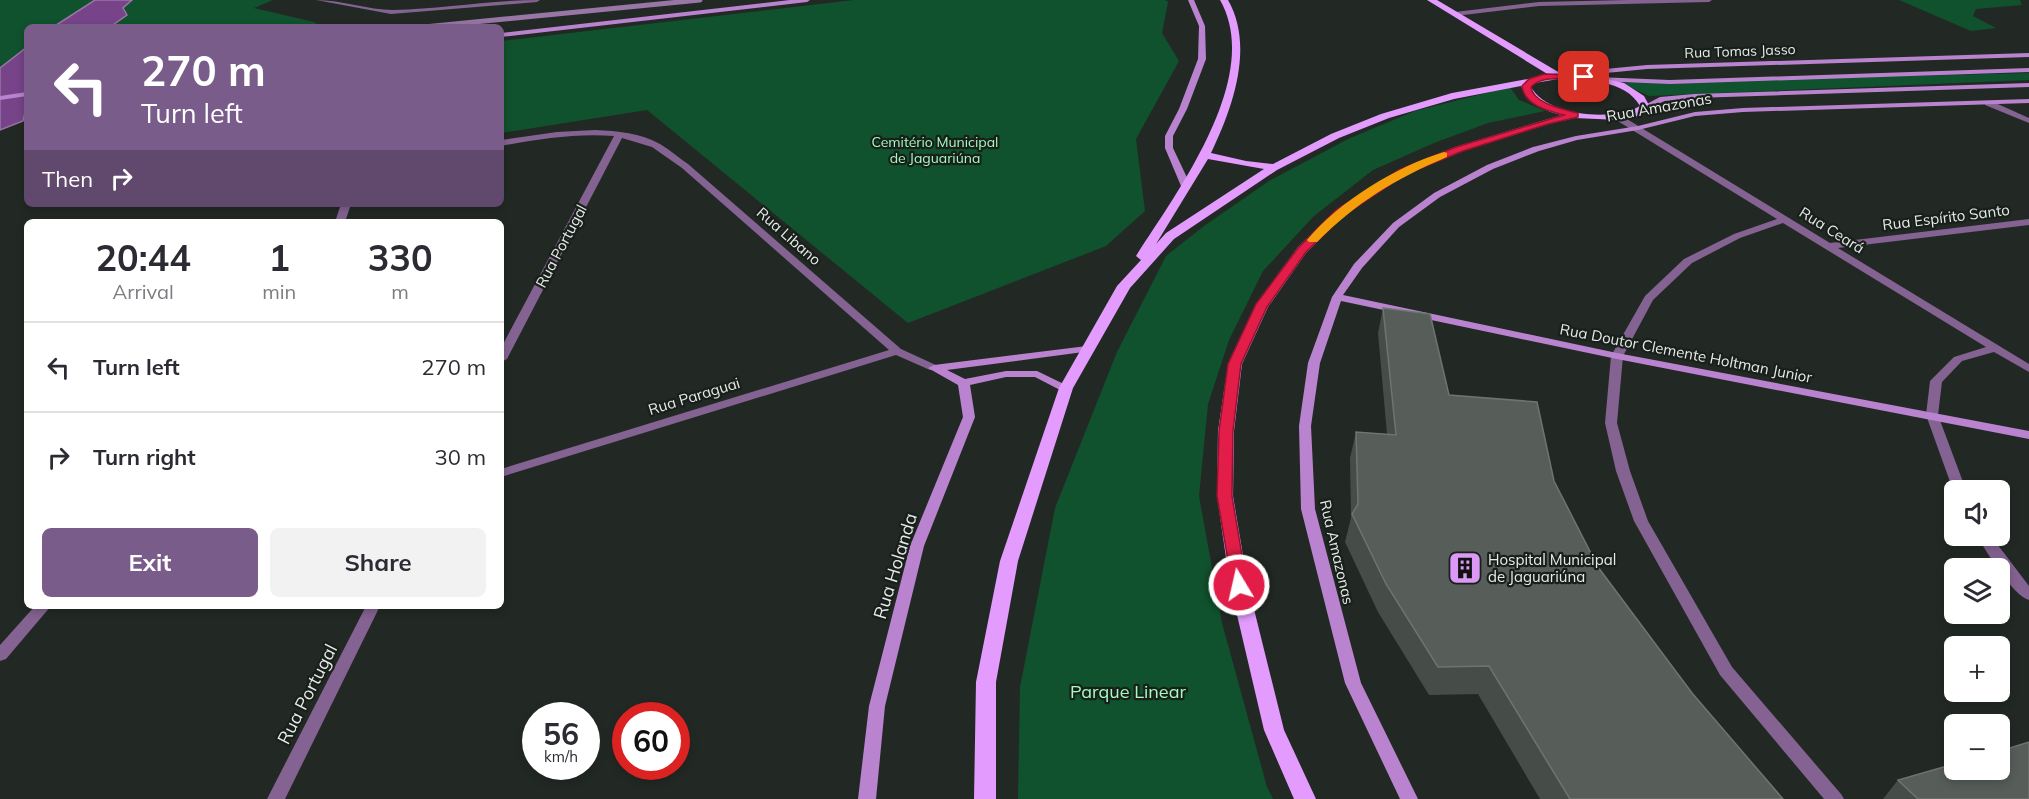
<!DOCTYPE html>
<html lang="en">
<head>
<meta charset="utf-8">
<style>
  body { margin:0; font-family:Mulish,sans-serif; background:#f2f2f3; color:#2b2b33; height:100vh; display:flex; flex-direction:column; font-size:22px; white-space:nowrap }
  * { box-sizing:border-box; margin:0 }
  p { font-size:20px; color:#7c7c81 }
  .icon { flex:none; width:33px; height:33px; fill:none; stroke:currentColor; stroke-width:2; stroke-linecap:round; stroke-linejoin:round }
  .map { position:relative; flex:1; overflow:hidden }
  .sheet { position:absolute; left:24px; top:219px; width:480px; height:390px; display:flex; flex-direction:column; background:#fff; border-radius:9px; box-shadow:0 3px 9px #0003 }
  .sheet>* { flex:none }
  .hud { position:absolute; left:24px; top:24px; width:480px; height:183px; border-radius:9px; box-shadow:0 3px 9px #0003; background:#7a5c8a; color:#fff; overflow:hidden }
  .tools { position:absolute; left:1944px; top:480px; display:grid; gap:12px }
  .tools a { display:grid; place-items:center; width:66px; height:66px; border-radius:9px; background:#fff; box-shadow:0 3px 9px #0003; font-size:30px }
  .speed { position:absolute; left:522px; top:702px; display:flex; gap:12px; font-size:30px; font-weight:700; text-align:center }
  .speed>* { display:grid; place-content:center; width:78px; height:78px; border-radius:50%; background:#fff; box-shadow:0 3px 9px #0003; line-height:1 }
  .speed small { font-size:15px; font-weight:400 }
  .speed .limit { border:9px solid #d22; background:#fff; color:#111 }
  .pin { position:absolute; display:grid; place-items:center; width:51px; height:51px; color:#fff; margin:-26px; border-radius:12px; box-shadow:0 3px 9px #0006 }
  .me { position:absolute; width:66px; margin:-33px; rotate:351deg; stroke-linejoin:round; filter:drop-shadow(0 0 4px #0008) }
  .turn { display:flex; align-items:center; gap:21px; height:126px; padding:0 18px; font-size:27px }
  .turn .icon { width:78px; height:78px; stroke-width:2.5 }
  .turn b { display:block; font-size:42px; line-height:51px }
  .then { display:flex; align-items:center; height:57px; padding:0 18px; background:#0003; gap:12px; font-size:22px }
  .eta { display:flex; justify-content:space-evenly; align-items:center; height:102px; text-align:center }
  .eta b { font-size:36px; font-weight:700; line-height:42px }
  .primary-button { display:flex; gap:12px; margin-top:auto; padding:12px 18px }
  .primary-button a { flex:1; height:69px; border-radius:9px; background:#7a5c8a; color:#fff; font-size:24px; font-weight:700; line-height:69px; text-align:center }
  .primary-button a+a { background:#f2f2f3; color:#2b2b33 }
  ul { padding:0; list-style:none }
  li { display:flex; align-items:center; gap:18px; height:90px; padding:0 18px; border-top:2px solid #e1e1e2 }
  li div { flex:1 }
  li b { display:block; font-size:22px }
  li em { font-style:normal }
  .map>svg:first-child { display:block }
  .green { fill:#10522d }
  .water { fill:#774489; stroke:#9876a5; stroke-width:1.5 }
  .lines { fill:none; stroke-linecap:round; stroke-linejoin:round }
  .stream { stroke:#9876a5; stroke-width:5 }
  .street { fill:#846291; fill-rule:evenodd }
  .secondary { fill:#ba83cf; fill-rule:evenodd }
  .primary { fill:#e39cfe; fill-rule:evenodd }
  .wall { fill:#464d48 }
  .building { fill:#575e59; stroke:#6e746f; stroke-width:1.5 }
  .route { fill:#e11d48; stroke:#92132f; stroke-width:1.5 }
  .slow { fill:#f59e0b }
  .labels { text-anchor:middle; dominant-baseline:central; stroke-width:4.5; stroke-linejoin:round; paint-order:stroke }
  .far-street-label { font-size:14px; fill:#e6ebe7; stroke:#191f1a }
  .far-park-label { font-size:14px; fill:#a3fcbe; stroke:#191f1a }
  .street-label { font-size:15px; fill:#e6ebe7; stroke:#191f1a }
  .poi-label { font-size:15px; fill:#e6ebe7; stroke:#191f1a; text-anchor:start }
  .near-street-label { font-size:18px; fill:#e6ebe7; stroke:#191f1a }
  .near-park-label { font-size:18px; fill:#a3fcbe; stroke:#191f1a }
</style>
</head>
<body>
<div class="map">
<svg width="2029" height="799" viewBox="0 0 2029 799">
  <rect width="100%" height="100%" fill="#222924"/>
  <g class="green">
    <polygon points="0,0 95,0 53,27 27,27 27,47 0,68"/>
    <polygon points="132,0 273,0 254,8 314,22 322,27 110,27 127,15 123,8"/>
    <polygon points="854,0 1165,0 1168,2 1162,33 1179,61 1136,139 1145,211 1106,246 908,323 647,110 501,133 501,41"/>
    <polygon points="1899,0 2020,0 2022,5 1976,9 1973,16 1996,28 1971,31"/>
    <polygon points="2029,73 2029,80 1649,96 1621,83"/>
    <polygon points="1510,87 1519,100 1545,111 1488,123 1434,143 1373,170 1314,216 1263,271 1229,340 1208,404 1199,496 1222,623 1267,787 1273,799 1018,799 1020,687 1055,508 1117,352 1166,256 1204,226 1269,181 1348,139 1415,111"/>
  </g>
  <g class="water">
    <polygon points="95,0 132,0 123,8 127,15 110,27 53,27"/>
    <polygon points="27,47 27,104 23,121 0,130 0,68"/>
  </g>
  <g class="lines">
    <polyline class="stream" points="424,27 700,0"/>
    <g class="street">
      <path d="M316 0C342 0 368 10 393 10 442 9 491 0 540 0L537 2 391 14Z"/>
      <polygon points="1627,0 1712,0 1709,2 1539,6 1455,16 1452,14 1455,12 1539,2"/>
      <polygon points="1985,101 1991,101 2029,118 2029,123 1985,105"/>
      <polygon points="1616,116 1622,116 1830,243 2029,219 2029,225 1838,248 2029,364 2029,372 1994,352 1962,361 1942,382 1938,415 1966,490 1954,492 1953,490 1926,415 1930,381 1954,357 1986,347 1783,223 1740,238 1692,263 1653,300 1623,356 1617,423 1630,471 1648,521 1732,667 1841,794 1844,799 1824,799 1720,675 1634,521 1616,471 1605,423 1611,356 1645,296 1684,259 1734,234 1777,219 1616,120"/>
      <path d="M595 130C618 131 640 133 660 144 670 150 679 158 688 164L901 349 938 366 940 368 938 370H930L896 355 501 477V469L889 350 682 168 652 147 622 138 507 359 501 362V348L614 136C576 133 539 139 501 146V140L557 132Z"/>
      <polygon points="341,204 351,204 345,222 335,222"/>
      <path d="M1977 536H1991L2029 586V600C2013 596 1986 551 1977 536Z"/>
      <polygon points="35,606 51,606 6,659 0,661 0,645"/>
      <polygon points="366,606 380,606 285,799 267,799"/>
    </g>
    <g class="secondary">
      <polygon points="790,0 810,0 807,2 501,37 501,33"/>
      <polygon points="1188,0 1194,0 1205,26 1206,59 1187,109 1173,136 1173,148 1191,186 1186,189 1181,186 1165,148 1165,136 1179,109 1198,59 1199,26"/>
      <polygon points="2029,53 2029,57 1647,69 1606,73 1584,79 1580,77 1605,69 1647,65"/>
      <polygon points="2029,68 2029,72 1670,84 1597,81 1593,79 1597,77 1670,80"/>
      <polygon points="2029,83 2029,87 1694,98 1665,101 1645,109 1641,107 1660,97 1694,94"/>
      <polygon points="27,92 27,96 0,100 0,96"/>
      <polygon points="2029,99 2029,103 1743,112 1695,116 1638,130 1577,140 1539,151 1493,169 1440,197 1399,227 1362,268 1343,295 1617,353 2029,431 2029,439 1617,359 1341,301 1320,363 1311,426 1315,509 1361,683 1418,799 1400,799 1345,683 1301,509 1299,426 1308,363 1332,297 1354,264 1393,223 1434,193 1487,165 1533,147 1576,136 1638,126 1695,112 1743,108"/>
      <polygon points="1087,346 1093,349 1091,351 947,370 965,379 1006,371 1037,371 1072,388 1066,392 1062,391 1035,377 1006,377 970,385 975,417 924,546 885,706 876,799 858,799 869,706 910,546 963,417 958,385 928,368 934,365"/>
    </g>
    <path class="primary" d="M1220 0H1228C1255 47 1232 109 1211 153L1246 161 1273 164 1331 134 1381 114 1452 93 1549 75 1427 0H1437L1560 73 1594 76 1624 83 1644 96 1650 107 1638 116 1619 120 1575 118 1548 124 1463 151 1407 174 1344 215 1306 253 1268 307 1242 364 1234 431 1233 496 1248 585 1284 730 1316 799H1294L1264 730 1230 585 1217 496 1218 431 1228 364 1256 304 1298 247 1336 211 1399 170 1455 147 1562 115C1543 111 1529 103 1521 86L1454 99 1389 118 1339 138 1277 170 1174 239 1130 288 1073 388 1018 561 996 682V799H974L976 682 1000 561 1059 388 1117 286 1141 260 1136 256C1176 193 1264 77 1220 0ZM1558 79C1584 79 1626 80 1640 106 1613 122 1547 116 1531 87L1535 83ZM1208 159 1264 169 1166 233 1156 244Z"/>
  </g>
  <g class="wall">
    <polygon points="1383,308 1449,395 1554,481 1598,567 1692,693 1783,799 1540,799 1478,694 1429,695 1378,612 1345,542 1351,518 1350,458 1356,432 1387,434 1378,333"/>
    <polygon points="1898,780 2029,799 1883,799"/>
  </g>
  <g class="building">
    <polygon points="1383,308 1430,314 1449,395 1537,402 1554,481 1598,567 1692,693 1783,799 1570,799 1489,666 1438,667 1386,584 1352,514 1358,504 1356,432 1396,435"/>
    <polygon points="2029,742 2029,799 1918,799 1898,780 1954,764 1954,770 2000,770 2000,751"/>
  </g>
  <path class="route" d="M1544 74 1587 75 1589 77 1584 80C1568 80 1543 74 1531 87 1533 104 1564 109 1578 113V117L1548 124 1463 151 1406 174 1344 215 1306 252 1267 307 1241 364 1233 431 1232 496 1247 585 1244 590H1233L1217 496 1219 431 1228 364 1256 304 1298 248 1336 210 1399 170 1456 147 1564 115C1548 111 1524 105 1522 86L1529 79Z"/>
  <path class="slow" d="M1444 152 1447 153V157C1395 179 1357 202 1317 242H1309L1307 240C1338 202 1397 166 1444 152Z"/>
  <defs>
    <symbol id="building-square" viewBox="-11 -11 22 22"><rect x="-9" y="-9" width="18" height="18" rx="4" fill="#db99f5" stroke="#191f1a"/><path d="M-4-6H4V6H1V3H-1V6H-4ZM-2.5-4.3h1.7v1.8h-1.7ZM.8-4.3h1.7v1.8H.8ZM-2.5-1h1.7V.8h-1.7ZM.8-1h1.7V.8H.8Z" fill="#111"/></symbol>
  </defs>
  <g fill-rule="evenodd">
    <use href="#building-square" x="1446" y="549" width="38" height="38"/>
  </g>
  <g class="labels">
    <g class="far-street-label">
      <text transform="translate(1740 51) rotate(-2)">Rua Tomas Jasso</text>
    </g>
    <g class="far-park-label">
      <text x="935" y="142">Cemitério Municipal<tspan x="935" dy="16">de Jaguariúna</tspan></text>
    </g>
    <g class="street-label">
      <text transform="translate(1659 107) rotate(-10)">Rua Amazonas</text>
      <text transform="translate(1946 217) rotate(-7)">Rua Espírito Santo</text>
      <text transform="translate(1832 230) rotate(32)">Rua Ceará</text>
      <text transform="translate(789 236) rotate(41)">Rua Libano</text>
      <text transform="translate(561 246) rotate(-62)">Rua Portugal</text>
      <text transform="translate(1686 353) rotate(11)">Rua Doutor Clemente Holtman Junior</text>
      <text transform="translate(694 396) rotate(-17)">Rua Paraguai</text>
      <text transform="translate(1337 552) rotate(77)">Rua Amazonas</text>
    </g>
    <g class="poi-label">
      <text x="1488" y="559">Hospital Municipal<tspan x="1488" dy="17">de Jaguariúna</tspan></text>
    </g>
    <g class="near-street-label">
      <text transform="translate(895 566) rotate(-73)">Rua Holanda</text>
      <text transform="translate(307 694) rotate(-63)">Rua Portugal</text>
    </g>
    <g class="near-park-label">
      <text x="1128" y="691">Parque Linear</text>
    </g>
  </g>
</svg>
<div class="tools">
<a><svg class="icon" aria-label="sound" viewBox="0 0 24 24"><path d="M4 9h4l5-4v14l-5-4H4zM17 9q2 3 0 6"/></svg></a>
<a><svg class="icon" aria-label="layers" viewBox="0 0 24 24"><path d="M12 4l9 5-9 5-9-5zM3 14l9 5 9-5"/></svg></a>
<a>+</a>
<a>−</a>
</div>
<div class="speed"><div>56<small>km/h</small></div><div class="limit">60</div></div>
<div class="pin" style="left:1584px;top:77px;background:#d93025"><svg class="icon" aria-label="arrive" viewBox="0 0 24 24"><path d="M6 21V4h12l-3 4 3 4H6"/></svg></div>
<svg class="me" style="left:1239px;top:585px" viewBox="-20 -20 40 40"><circle r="17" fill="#e11d48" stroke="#fff" stroke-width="3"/><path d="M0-11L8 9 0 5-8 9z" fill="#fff"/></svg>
<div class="hud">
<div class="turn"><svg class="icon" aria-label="left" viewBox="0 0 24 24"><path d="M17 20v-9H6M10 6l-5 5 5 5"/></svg><div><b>270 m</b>Turn left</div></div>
<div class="then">Then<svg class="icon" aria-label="right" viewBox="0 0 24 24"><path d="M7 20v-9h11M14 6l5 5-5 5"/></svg></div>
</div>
<section class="sheet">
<div class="eta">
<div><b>20:44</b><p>Arrival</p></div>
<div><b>1</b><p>min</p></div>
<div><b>330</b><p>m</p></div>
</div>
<ul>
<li><svg class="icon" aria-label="left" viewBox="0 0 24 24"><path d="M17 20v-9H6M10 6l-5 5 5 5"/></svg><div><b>Turn left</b></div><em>270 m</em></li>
<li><svg class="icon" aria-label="right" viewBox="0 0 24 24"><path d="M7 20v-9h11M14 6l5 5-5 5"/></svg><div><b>Turn right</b></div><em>30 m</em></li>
</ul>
<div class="primary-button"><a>Exit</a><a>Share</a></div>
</section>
</div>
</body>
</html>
